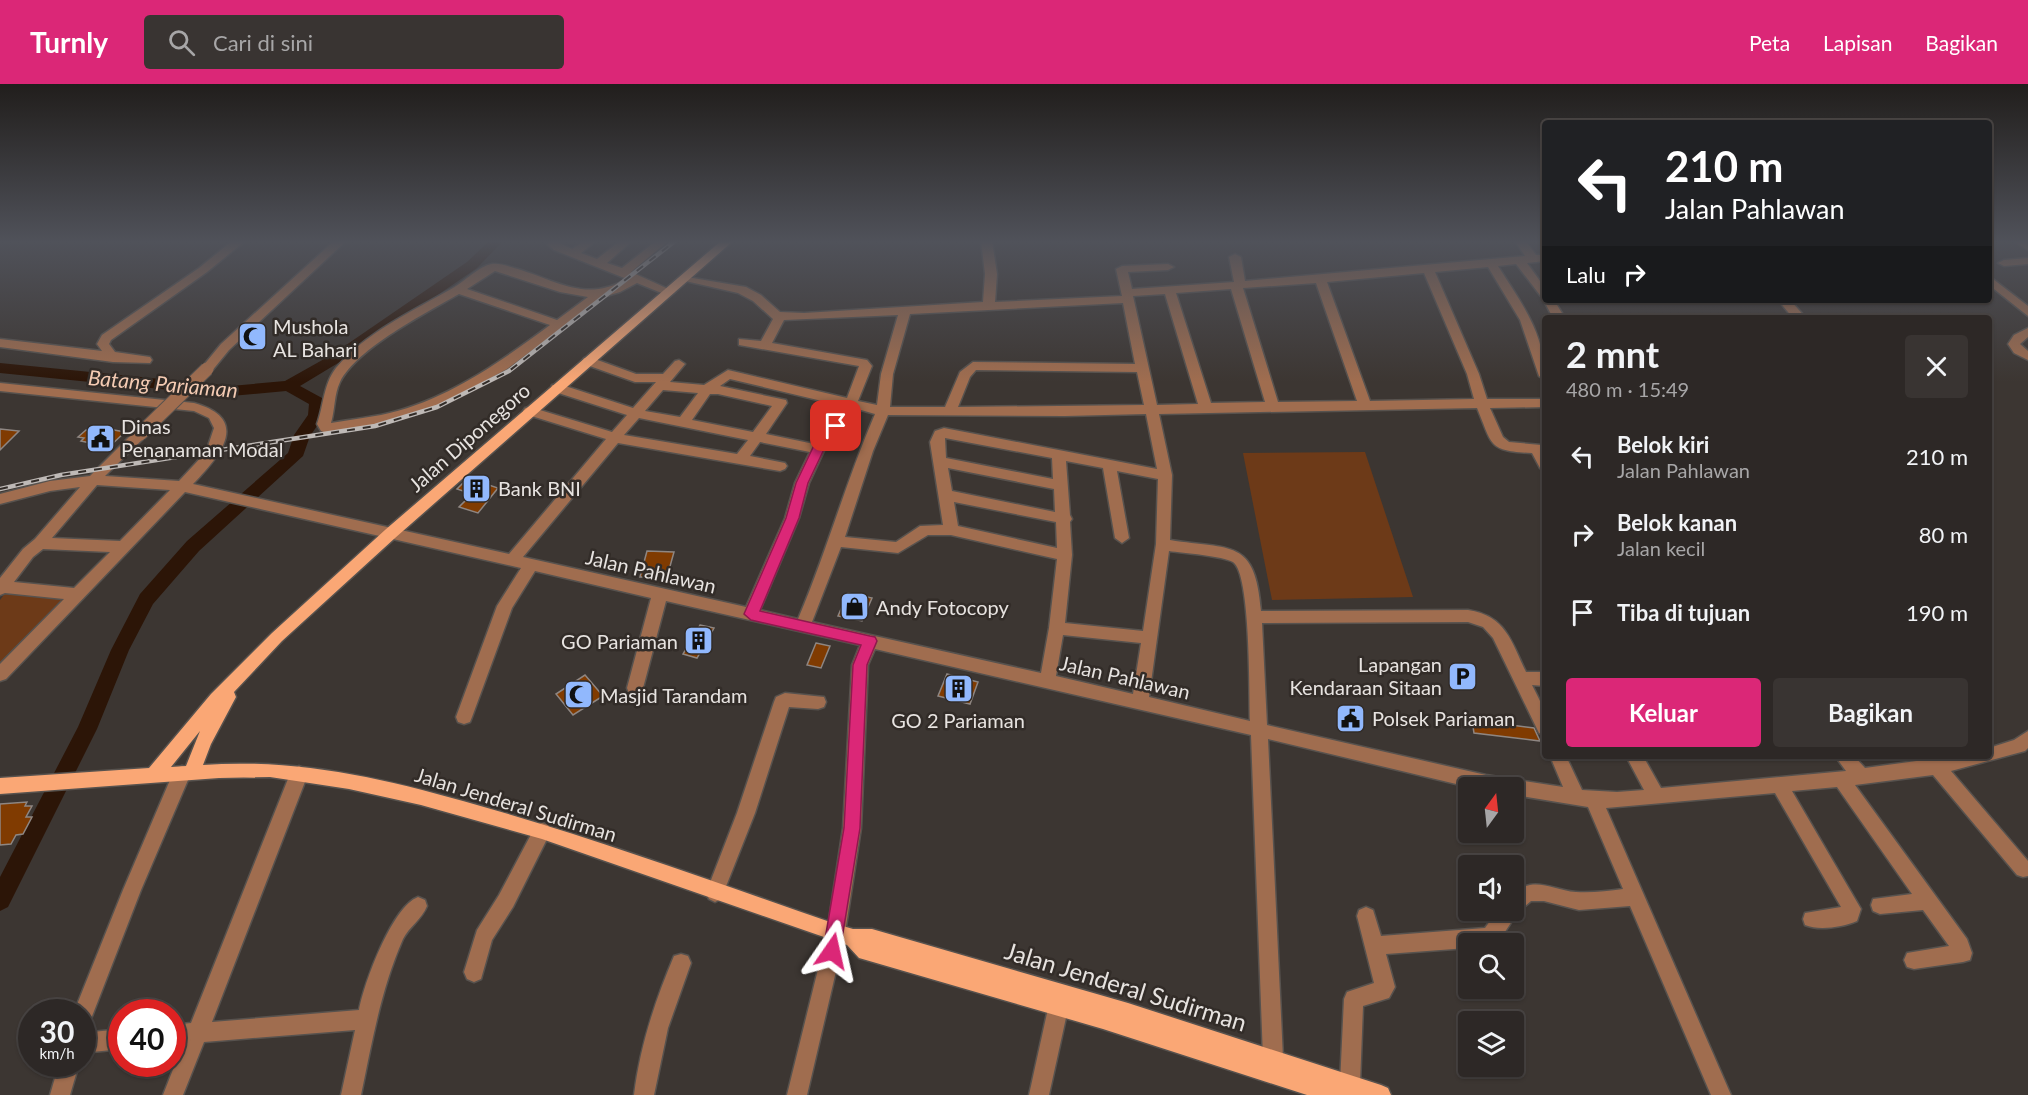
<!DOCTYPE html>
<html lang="id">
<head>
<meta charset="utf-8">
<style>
  body { margin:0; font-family:Lato,sans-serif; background:#393432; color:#f1f3f6; height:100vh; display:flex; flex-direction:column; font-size:22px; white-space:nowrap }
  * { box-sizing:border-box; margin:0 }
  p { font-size:20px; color:#a7a6a7 }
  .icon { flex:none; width:33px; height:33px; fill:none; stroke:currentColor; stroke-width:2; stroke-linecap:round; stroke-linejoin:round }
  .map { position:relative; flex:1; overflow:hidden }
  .sheet { position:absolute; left:1542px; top:231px; width:450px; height:444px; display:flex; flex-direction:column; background:#2d2826; border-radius:6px; box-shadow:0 2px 4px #0004,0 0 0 2px #484443 }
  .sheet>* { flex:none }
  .top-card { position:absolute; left:1542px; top:36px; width:450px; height:183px; border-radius:6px; box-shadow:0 2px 4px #0004,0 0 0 2px #484443; background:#202124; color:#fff; overflow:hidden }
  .needle { width:39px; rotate:15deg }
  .controls { position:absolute; left:1458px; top:693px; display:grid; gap:12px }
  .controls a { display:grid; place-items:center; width:66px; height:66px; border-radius:6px; background:#2d2826; box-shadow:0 2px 4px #0004,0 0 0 2px #484443; font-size:30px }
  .speed { position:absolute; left:18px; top:915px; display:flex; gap:12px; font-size:30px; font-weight:700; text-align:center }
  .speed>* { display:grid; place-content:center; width:78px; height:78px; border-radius:50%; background:#2d2826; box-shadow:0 2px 4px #0004,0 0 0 2px #484443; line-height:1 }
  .speed small { font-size:15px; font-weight:400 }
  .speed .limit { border:9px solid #d22; background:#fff; color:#111 }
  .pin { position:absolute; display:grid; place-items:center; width:51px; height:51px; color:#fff; margin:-26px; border-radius:12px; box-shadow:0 3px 9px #0006 }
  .me { position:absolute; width:66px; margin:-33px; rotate:11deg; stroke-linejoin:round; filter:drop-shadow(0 0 4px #0008) }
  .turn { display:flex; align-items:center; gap:21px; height:126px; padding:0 24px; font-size:27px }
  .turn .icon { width:78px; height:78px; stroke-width:2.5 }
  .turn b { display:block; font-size:42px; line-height:51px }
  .then { display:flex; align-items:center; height:57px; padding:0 24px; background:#0003; gap:12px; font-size:22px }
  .round { display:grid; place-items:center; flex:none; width:63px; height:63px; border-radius:6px; background:#393432 }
  .summary { display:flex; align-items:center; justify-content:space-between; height:102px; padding:0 24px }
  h1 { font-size:36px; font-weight:700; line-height:45px }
  .primary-button { display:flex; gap:12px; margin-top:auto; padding:12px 24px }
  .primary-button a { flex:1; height:69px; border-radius:6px; background:#db2777; color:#fff; font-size:24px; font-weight:700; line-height:69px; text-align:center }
  .primary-button a+a { background:#393432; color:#f1f3f6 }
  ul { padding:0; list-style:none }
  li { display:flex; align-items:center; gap:18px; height:78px; padding:0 24px }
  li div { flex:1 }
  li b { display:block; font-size:22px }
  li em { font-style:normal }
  header { display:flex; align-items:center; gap:36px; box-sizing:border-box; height:84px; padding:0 30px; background:#db2777; color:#fff }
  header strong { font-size:28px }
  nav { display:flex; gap:33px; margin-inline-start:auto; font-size:21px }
  .search { width:420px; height:54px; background:#393432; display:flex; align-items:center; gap:15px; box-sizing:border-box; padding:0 21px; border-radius:6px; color:#a7a6a7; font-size:22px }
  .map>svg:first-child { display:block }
  .green { fill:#6d3a18 }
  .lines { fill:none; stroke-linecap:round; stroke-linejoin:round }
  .river { fill:#2c1507; fill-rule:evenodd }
  .building { fill:#803b01; stroke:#8e8682; stroke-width:1.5 }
  .minor-casing { stroke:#57524e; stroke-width:3 }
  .major-casing { stroke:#57524e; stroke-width:3 }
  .minor { fill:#a06d4f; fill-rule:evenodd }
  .major { fill:#faa775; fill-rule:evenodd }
  .rail-casing { stroke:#beb9b6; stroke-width:4.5 }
  .rail { stroke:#322c28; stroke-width:2; stroke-dasharray:8; stroke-linecap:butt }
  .minor-bridge-casing { stroke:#57524e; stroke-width:15; stroke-linecap:butt }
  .minor-bridge { stroke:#a06d4f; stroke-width:13 }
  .route { fill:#db2777; stroke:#8e194d; stroke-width:1.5 }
  .labels { text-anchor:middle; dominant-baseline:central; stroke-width:5; stroke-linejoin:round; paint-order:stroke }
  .poi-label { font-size:20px; fill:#e7e3e0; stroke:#322c28; text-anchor:start }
  .street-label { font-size:20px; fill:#e7e3e0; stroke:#322c28 }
  .water-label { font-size:21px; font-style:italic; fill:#f4cbb3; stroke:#322c28 }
  .near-street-label { font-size:24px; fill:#e7e3e0; stroke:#322c28 }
</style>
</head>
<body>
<header>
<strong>Turnly</strong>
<div class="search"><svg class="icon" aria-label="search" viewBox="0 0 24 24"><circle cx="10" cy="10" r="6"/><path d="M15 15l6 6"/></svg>Cari di sini</div>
<nav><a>Peta</a><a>Lapisan</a><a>Bagikan</a></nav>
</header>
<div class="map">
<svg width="2028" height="1011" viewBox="0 0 2028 1011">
  <rect width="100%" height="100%" fill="#3c3632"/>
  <g class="green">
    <polygon points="1365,368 1413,513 1272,516 1243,369"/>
    <polygon points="6,508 70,512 0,583 0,516"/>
  </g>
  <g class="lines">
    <polygon class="river" points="489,157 503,157 477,184 343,276 300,302 322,314 325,318 324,332 310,352 303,372 199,467 153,520 129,566 97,645 8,823 0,827 0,793 78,643 111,566 140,510 187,457 288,369 294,351 308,331 309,320 286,307 231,312 0,289 0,279 231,302 285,297 333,270 467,178"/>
  </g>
  <g class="building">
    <polygon points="103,344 125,348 109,363 81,357 84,354 78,353 86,346 99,348"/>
    <polygon points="0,345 19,347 0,366"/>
    <polygon points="468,394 498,404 478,429 459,423 472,410 457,405"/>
    <polygon points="647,467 674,468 667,493 640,493"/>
    <polygon points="848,509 872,514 862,537 838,532"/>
    <polygon points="700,541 714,544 697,574 683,570"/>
    <polygon points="816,559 830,562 821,584 807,581"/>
    <polygon points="947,590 978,598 970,620 938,612"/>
    <polygon points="585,591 603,612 573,631 556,610"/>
    <polygon points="1472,636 1534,644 1540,657 1474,649"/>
    <polygon points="27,718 25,722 32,722 26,733 32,733 23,750 16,751 11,760 0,761 0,720"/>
  </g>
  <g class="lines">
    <defs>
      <g id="minor">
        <polygon points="232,157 245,157 207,188 111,256 109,260 115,268 150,273 152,276 150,279 113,278 0,263 0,255 102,267 97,260 102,251 199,184"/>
        <polygon points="334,157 346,157 229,266 211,288 203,288 201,285 203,282 221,260"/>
        <path d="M549 157H560L559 159 572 165 584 157H596L581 169 597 175 620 157H632L607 179 622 184 656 157H668L631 188 675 208 669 212 637 199 620 208 603 213 507 285 444 319 384 339 326 349 321 347 317 340C324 321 323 301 336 284 366 248 413 227 453 204 464 198 479 182 492 180 499 179 511 183 518 185 559 198 586 218 627 195L554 166 547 160ZM495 187 560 208 588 213 557 236 467 205ZM459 210 550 241C499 279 444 318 381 331 365 334 348 336 331 339 335 326 334 310 340 298 357 264 426 229 459 210Z"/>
        <path d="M981 157H992L997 190 995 218 1122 212 1116 185 1122 182 1168 180 1174 183 1168 186 1128 188 1132 205 1234 198 1229 173 1235 170 1241 173 1245 197 1525 172 1515 157H1526L1536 171H1545V177L1527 179 1545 204V216H1554L1565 234H1553L1543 215 1516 180 1498 182C1522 220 1545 249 1545 296L1539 292 1520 236 1488 183 1435 188 1479 290 1487 315H1545V323L1490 324 1503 353 1509 358 1541 361 1545 368V386L1540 384 1532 369C1488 367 1493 362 1477 324L1159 330 1172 391 1170 456C1232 466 1255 454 1261 527L1468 526C1506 532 1511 557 1526 588H1545V602L1532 601 1545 627V651L1539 649 1493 554 1483 543 1468 538 1262 539 1267 641 1486 691 1563 703 1550 672H1566L1582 706 1617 708 1644 706 1626 672H1643L1661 704 1846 687 1835 672H1854L1865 684 1953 672H1989V664L2014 656 2028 647V664L2025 667 1951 687 2028 777V792L2023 793 2017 791 1933 691 1855 701 1967 855 1972 869 1970 876 1963 878 1914 885 1907 883 1904 876 1907 869 1949 862 1923 826 1880 830 1873 827 1871 821 1873 815 1912 810 1837 703 1792 707 1861 825 1857 837C1843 843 1819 847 1805 841L1803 835 1805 829 1841 823 1775 709 1606 724 1731 1011H1711L1630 822 1579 826 1544 817H1531L1518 828 1497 860H1468V864L1386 870 1395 903 1389 914 1363 922 1360 1000 1357 1007 1350 1010 1343 1007 1340 1000 1344 915 1347 908 1374 899 1357 832 1359 826 1366 823 1373 826 1381 852 1485 844 1498 826H1514V808C1536 792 1552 806 1576 808 1592 809 1608 807 1623 805L1588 723 1514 711V704H1473L1268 655 1283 974 1280 981 1273 984 1266 981 1263 974 1251 651 875 565 868 581 861 744 845 849 807 1011H787L827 849 843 744 852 581 860 561 666 517 643 604 641 609 635 611 629 609 627 604 651 514 535 487 512 524 472 633 470 638 464 640 458 638 456 633 497 522 521 484 185 408 6 595 0 597V580L64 515 5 509 0 511V494L23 465 35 455 80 403 50 407 0 420V410L50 397 90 392 135 347 140 345 147 350 145 353 105 392 179 397 206 368 214 344 209 334 194 327 0 307V299L194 319C251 335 221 371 193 400L509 470 606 355 525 330 523 327 525 324 530 323 612 348 627 331 552 307 551 304 552 301H562L633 324 656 298H635L584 280 582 277 584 274H592L636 290H663L675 277 679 276 685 280 670 298 704 301 728 286 847 314 859 282 739 261V255L761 257 773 235 753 217 738 209 681 196V192L746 203 761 211 780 228 804 229 983 218 985 190ZM1424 189 1467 290 1474 315 1370 317 1327 198ZM1316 199 1357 317 1278 318 1243 204ZM1231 205 1265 318 1211 319 1176 209ZM1165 210 1198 320 1157 321 1133 212ZM1123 219 1135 280 973 278 960 288 945 323H890L893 290 910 230ZM898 231 881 290 877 321 858 317 872 282 867 276 772 259 784 236ZM976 286 1137 288 1144 321 958 323 970 293ZM730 295 843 322 829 343 818 352 814 360 766 350 787 319 786 316 720 302ZM663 306 698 309 680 333 645 327ZM710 310H718L772 322 753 348 692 336ZM854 324 875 330C846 397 827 467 798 535L760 526 799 434 809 399 828 358 839 349ZM1146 330 1157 385 944 344 935 347 930 358 943 441 920 442 896 458 845 453 873 367 888 331 1065 332ZM639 334 748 356 737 370 624 351ZM945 354 1052 374 1053 395 946 374ZM760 358 810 368 795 399 785 434 746 523 523 473 618 359 780 387 785 385 787 382 785 379 750 372ZM1066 377 1103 384 1115 454 1122 459 1129 454 1117 387 1158 395 1156 460 1143 547 1065 539 1072 471 1070 438 1072 435 1070 431ZM948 384 1054 405 1055 428 952 407ZM97 401 170 406 120 457 52 454ZM954 418 1056 438 1057 464 958 442ZM928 451H951L1057 475 1049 544 1041 589 812 538 841 463 898 469ZM43 465 110 468 74 504 14 498 33 473ZM1169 467C1183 469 1223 472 1233 478 1251 490 1249 611 1250 637L1149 613ZM1063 551 1141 559 1133 610 1056 592Z"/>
        <polygon points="2014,157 2027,157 2028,166"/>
        <polygon points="2028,174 2028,180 2004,182 1998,179 2004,176"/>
        <polygon points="1989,192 2028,222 2028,232 1989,201"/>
        <polygon points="1778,216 1790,216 1806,234 1793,234"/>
        <polygon points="2028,244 2028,253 2020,260 2028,267 2028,276 2014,269 2008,260 2014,251"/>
        <polygon points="785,609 824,613 826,618 824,623 818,625 789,623 755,729 721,815 715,818 709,815 706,809 737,729 774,618 776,613"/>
        <polygon points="182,682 188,684 191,689 141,806 89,940 82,943 82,928 74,928 123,806 173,689 176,684"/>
        <path d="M299 682 305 685 308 690 212 938 359 926C364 899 392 823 418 813L425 816 427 822C422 835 409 843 403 855 381 905 372 958 361 1011H341L355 946 204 958 183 1011H163L183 960 172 961V941L191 939 290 690 293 685Z"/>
        <polygon points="542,739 548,741 551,747 513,823 492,856 481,895 474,898 467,895 464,888 477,846 499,811 536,741"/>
        <path d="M681 870 688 872 691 879 668 944 654 1011H634C640 962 655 917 674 872Z"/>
        <polygon points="1061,901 1068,904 1071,911 1049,1011 1029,1011 1051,911 1054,904"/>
        <polygon points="122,945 122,965 82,969 82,949"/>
        <polygon points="59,980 79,980 70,1011 50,1011"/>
      </g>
      <path id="major" d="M721 157H733L395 454 282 557 234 608 236 613 211 660 203 681C298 674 386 695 477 721 598 755 717 799 836 840L853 845H872L1128 919 1381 1001 1388 1004 1391 1011H1307L1103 945 866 876 859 874 847 861 542 755 421 721 349 705 270 693 219 694 0 710V694L149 684 211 610 272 549 385 446ZM200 647 186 682 171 683Z"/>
    </defs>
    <use href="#minor" class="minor-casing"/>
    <use href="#major" class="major-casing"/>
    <use href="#minor" class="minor"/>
    <use href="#major" class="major"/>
    <defs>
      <polyline id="rail" points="0,405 61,391 375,342 437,323 509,287 675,157"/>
    </defs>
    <use href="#rail" class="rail-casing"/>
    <use href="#rail" class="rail"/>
    <defs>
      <polyline id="minor-bridge" points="140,350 207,285"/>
    </defs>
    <use href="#minor-bridge" class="minor-bridge-casing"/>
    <use href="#minor-bridge" class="minor-bridge"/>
  </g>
  <linearGradient id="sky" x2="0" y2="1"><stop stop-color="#211e1c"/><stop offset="0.53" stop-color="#50525a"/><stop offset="1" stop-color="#50525a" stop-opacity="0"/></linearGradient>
  <rect width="2028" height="298" fill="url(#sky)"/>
  <polygon class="route" points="836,338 842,342 828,357 808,399 799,434 760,527 870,552 875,553 877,557 867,581 860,744 840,867 838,873 832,875 826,873 823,867 844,744 853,581 861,561 751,536 744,530 786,434 796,399 817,355 832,339"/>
  <defs>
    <symbol id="mosque-square" viewBox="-11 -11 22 22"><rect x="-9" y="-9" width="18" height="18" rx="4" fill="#91b8fd" stroke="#322c28"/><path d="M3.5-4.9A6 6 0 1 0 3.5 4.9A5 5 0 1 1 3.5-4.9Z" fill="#111"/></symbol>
    <symbol id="civic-square" viewBox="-11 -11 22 22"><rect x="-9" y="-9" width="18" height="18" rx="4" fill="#91b8fd" stroke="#322c28"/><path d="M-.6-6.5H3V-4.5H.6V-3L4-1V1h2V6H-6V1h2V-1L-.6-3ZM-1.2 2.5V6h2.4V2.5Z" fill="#111"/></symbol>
    <symbol id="building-square" viewBox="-11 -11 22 22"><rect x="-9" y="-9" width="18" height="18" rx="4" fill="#91b8fd" stroke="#322c28"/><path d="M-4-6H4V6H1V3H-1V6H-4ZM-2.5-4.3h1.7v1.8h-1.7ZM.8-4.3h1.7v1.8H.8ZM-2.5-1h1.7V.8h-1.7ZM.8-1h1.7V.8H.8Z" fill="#111"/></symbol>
    <symbol id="shop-square" viewBox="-11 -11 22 22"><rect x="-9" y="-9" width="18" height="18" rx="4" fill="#91b8fd" stroke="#322c28"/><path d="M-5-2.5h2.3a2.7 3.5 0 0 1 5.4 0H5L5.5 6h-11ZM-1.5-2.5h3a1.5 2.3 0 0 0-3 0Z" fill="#111"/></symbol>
    <symbol id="parking-square" viewBox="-11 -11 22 22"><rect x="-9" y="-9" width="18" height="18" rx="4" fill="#91b8fd" stroke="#322c28"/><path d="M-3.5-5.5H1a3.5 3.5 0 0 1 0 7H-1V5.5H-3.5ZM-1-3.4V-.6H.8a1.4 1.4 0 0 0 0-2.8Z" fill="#111"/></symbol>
  </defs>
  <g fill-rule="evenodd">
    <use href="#mosque-square" x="236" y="236" width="33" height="33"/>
    <use href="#civic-square" x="84" y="338" width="33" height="33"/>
    <use href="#building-square" x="460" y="388" width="33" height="33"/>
    <use href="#shop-square" x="838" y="506" width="33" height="33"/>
    <use href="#building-square" x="682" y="540" width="33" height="33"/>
    <use href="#parking-square" x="1446" y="576" width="33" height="33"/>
    <use href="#building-square" x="942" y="588" width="33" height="33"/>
    <use href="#mosque-square" x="562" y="594" width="33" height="33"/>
    <use href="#civic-square" x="1334" y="618" width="33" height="33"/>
  </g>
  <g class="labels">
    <g class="poi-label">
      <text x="273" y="242">Mushola<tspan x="273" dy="23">AL Bahari</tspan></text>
      <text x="121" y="342">Dinas<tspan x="121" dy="23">Penanaman Modal</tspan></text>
      <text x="498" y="404">Bank BNI</text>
      <text x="876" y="523">Andy Fotocopy</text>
      <text x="678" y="557" text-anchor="end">GO Pariaman</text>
      <text x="1442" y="580" text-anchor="end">Lapangan<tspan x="1442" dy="23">Kendaraan Sitaan</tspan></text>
      <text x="600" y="611">Masjid Tarandam</text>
      <text x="1372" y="634">Polsek Pariaman</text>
      <text x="958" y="636" text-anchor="middle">GO 2 Pariaman</text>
    </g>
    <g class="street-label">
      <text transform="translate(469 353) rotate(-41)">Jalan Diponegoro</text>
      <text transform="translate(651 487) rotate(13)">Jalan Pahlawan</text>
      <text transform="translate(1125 593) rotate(13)">Jalan Pahlawan</text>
      <text transform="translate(516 720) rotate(17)">Jalan Jenderal Sudirman</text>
    </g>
    <g class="water-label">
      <text transform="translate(163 299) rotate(5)">Batang Pariaman</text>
    </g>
    <g class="near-street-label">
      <text transform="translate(1126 902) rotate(17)">Jalan Jenderal Sudirman</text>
    </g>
  </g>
</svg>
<div class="controls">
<a><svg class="needle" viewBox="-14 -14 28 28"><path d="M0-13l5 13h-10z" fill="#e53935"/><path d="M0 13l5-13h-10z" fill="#a7a6a7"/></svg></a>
<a><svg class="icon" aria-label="sound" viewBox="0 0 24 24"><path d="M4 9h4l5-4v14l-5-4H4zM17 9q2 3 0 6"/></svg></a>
<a><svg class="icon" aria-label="search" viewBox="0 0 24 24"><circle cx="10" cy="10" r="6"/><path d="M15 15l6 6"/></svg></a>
<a><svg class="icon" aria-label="layers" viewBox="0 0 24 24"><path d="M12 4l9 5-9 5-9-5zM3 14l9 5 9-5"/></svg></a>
</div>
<div class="speed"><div>30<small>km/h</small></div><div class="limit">40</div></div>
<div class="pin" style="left:836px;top:342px;background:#d93025"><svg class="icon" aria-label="arrive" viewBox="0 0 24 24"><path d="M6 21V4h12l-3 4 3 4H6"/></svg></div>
<svg class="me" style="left:832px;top:867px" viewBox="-20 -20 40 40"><path d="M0-17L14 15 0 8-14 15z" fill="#db2777" stroke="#fff" stroke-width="4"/></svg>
<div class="top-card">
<div class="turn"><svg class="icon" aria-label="left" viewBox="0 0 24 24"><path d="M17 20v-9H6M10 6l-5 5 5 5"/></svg><div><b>210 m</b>Jalan Pahlawan</div></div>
<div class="then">Lalu<svg class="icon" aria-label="right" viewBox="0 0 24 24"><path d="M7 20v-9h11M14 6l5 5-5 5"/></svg></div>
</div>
<section class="sheet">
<div class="summary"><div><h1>2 mnt</h1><p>480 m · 15:49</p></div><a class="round"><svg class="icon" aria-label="close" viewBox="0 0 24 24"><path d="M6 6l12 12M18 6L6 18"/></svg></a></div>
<ul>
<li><svg class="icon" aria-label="left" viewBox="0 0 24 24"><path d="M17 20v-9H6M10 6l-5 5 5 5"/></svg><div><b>Belok kiri</b><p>Jalan Pahlawan</p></div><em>210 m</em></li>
<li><svg class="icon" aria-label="right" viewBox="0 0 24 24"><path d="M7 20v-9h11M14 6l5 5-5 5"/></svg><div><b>Belok kanan</b><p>Jalan kecil</p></div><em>80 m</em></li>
<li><svg class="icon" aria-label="arrive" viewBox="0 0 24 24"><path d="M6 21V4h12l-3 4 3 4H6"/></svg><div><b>Tiba di tujuan</b></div><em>190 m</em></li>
</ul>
<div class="primary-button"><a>Keluar</a><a>Bagikan</a></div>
</section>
</div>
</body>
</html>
